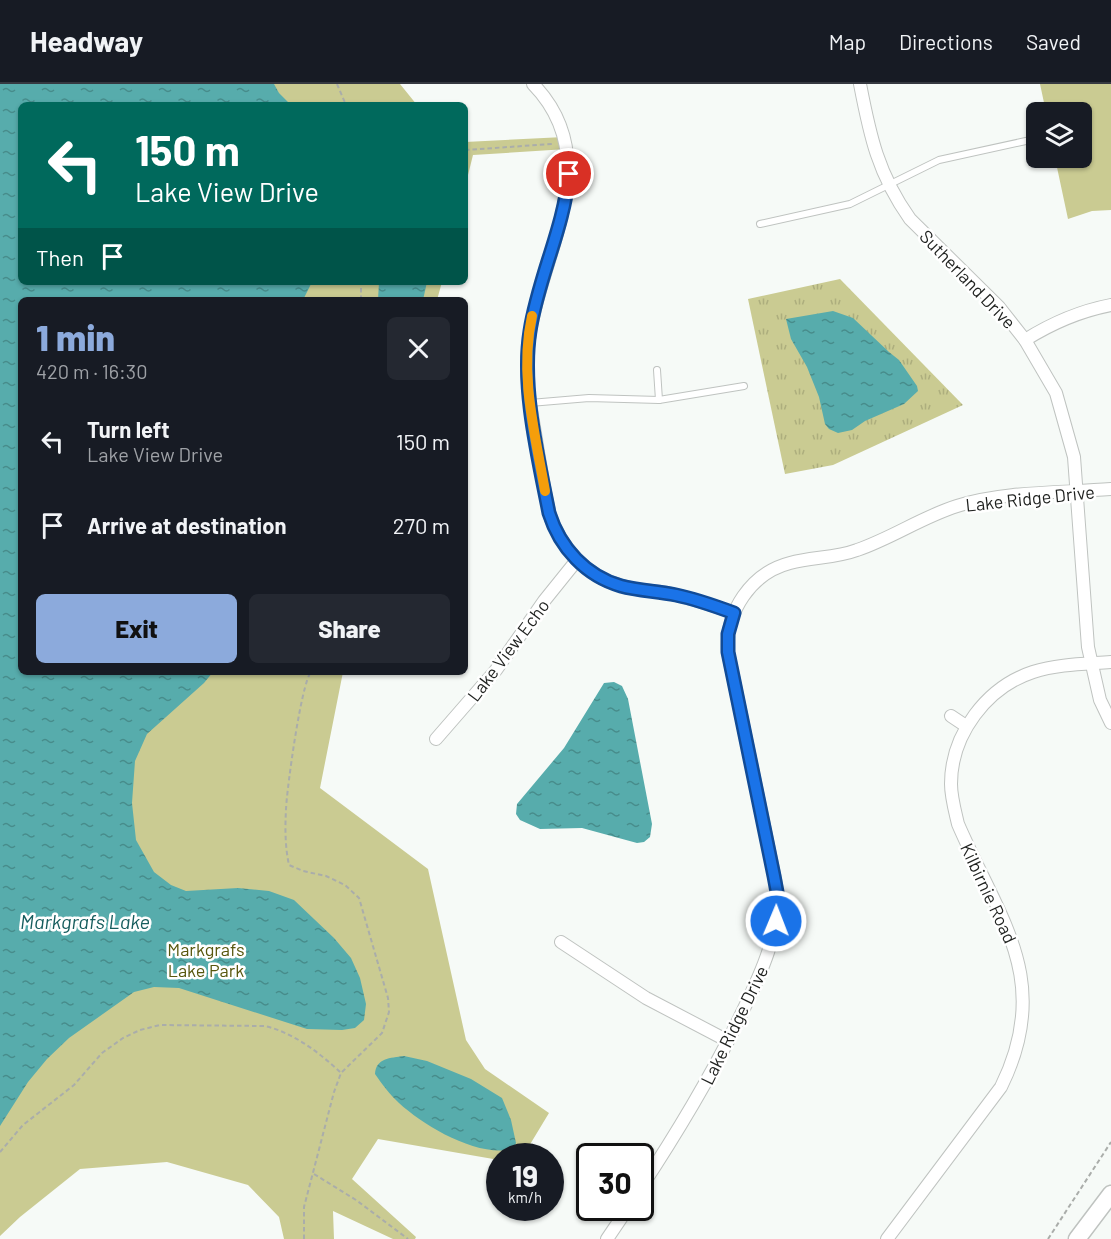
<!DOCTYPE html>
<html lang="en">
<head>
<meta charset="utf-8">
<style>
  body { margin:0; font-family:Barlow,sans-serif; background:#242831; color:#f1f3f6; height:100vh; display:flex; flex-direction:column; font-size:22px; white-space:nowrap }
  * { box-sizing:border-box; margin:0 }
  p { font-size:20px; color:#9ea1a6 }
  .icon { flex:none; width:33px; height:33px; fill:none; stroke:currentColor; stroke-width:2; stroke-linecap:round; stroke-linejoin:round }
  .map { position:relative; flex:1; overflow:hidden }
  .sheet { position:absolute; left:18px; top:213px; width:450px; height:378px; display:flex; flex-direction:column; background:#171b24; border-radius:9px; box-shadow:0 2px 4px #0004 }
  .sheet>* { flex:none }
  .hud { position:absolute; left:18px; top:18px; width:450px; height:183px; border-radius:9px; box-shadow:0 2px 4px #0004; background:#00695c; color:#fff; overflow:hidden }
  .fabs { position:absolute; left:1026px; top:18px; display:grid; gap:12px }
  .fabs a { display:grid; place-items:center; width:66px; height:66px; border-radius:9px; background:#171b24; box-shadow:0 2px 4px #0004; font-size:30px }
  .speed { position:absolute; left:486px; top:1059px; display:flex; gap:12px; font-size:30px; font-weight:700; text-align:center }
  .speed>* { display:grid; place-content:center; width:78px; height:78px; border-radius:50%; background:#171b24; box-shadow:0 2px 4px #0004; line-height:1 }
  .speed small { font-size:15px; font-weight:400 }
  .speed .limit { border:3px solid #111; border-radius:9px; background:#fff; color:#111 }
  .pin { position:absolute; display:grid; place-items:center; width:51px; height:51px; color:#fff; margin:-26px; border:3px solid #fff; border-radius:50%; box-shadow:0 2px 6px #0007 }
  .me { position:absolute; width:66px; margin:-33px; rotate:1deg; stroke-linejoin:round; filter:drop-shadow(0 0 4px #0008) }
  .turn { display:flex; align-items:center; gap:21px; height:126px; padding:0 18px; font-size:27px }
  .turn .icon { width:78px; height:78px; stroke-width:2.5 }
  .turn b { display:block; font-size:42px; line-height:51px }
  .then { display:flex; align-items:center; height:57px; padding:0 18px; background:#0003; gap:12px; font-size:22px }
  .round { display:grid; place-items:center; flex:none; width:63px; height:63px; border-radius:9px; background:#242831 }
  .headline { display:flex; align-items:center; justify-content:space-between; height:102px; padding:0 18px }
  h1 { font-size:36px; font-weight:800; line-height:45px; color:#8caadc }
  .button { display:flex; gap:12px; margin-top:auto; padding:12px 18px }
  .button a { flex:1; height:69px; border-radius:9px; background:#8caadc; color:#111; font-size:24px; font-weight:800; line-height:69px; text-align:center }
  .button a+a { background:#242831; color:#f1f3f6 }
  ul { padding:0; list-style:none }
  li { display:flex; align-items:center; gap:18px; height:84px; padding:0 18px }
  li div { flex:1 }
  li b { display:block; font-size:22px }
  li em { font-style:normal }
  header { display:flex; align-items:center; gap:36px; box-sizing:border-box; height:84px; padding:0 30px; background:#171b24; border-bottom:2px solid #363941 }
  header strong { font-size:28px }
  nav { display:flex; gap:33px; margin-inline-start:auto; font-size:21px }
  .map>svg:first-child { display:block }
  .grass { fill:url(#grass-tufts) }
  .green { fill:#cacb92 }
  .water { fill:url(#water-ripples) }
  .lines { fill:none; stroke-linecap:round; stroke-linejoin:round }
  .lane-casing { stroke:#bfc3c0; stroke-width:8 }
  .street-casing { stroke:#bfc3c0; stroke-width:14 }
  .secondary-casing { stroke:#bfc3c0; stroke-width:19 }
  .path { stroke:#aaadaa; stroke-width:2; stroke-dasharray:4.5 3; stroke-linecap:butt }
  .lane { stroke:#fff; stroke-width:6 }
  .street { stroke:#fff; stroke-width:12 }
  .secondary { stroke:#fff; stroke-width:16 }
  .route-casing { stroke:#114b97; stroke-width:15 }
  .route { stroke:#1a73e8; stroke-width:10 }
  .slow { stroke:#f59e0b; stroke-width:10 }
  .labels { text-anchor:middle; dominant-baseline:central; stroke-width:5; stroke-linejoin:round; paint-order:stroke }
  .street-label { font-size:18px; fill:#1f211f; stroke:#fff }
  .park-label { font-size:18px; fill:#58570e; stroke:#fff }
  .water-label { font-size:20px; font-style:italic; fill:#165d5e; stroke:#fff }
</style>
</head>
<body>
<header>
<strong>Headway</strong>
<nav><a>Map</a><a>Directions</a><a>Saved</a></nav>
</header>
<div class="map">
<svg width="1111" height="1155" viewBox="0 0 1111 1155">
  <defs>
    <pattern id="grass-tufts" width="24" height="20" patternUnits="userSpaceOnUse" patternTransform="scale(1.5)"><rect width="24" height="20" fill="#cacb92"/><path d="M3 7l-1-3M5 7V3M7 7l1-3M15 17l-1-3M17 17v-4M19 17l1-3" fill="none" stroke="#adae7d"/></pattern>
    <pattern id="water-ripples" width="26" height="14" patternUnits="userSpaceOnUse" patternTransform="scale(1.5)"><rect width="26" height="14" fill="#57acac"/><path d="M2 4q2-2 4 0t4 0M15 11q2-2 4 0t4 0" fill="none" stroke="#478c8b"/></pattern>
  </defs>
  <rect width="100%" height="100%" fill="#f6faf7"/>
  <polygon class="grass" points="840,195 963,321 833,381 785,390 748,215"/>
  <g class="green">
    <polygon points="0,0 400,0 417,21 21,21 21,198 442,198 437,216 21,216 21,588 343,588 320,704 428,785 466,956 485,985 549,1029 523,1072 500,1072 499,1076 378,1055 352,1095 416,1153 415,1155 393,1155 333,1127 334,1155 284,1155 279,1133 248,1101 167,1078 80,1085 20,1133 0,1152"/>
    <polygon points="1040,0 1111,0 1111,126 1092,127 1068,135 1055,74 1082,74 1082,28 1046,28"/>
    <polygon points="564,53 567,65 473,71 465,103 465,58"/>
  </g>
  <g class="water">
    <polygon points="0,0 274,0 279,9 291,21 21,21 21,198 312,198 303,216 21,216 21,588 213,588 204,599 147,650 135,677 132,719 136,756 154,788 171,801 186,807 238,804 269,807 294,816 334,854 351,874 360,894 366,920 364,936 355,944 342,946 307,945 179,904 154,903 134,908 69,954 47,975 28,998 0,1042"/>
    <polygon points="379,198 427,198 423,216 378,216"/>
    <polygon points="833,227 853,234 889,268 899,276 917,302 918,307 904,320 865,337 852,346 838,349 829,345 825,340 819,313 807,283 791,255 786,235"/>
    <polygon points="614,598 622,602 628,615 652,740 650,753 644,758 637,759 582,744 540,745 520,736 516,730 517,720 564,664 604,599"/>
    <path d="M404 972 427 977 471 995 502 1014 511 1036 516 1059 513 1065C478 1074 424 1042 399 1019 390 1011 382 1000 375 990 376 974 390 974 404 972Z"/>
  </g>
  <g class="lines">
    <defs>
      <g id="lane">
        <polyline points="760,140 850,120 939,76 1035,55"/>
        <polyline points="657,286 659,316"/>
        <polyline points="530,319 589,314 659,316 744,302"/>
      </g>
      <g id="street">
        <path d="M533 0C610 79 536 175 528 264 524 299 533 333 538 368 542 390 545 413 551 435 564 467 588 493 622 502 637 507 653 506 668 509 690 514 712 521 734 529"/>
        <path d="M860 0C870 52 878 90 910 135L999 223 1025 256 1056 309 1074 373 1088 563 1100 616 1111 639"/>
        <path d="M1025 256C1052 239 1080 227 1111 221"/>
        <polyline points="951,632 966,642"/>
        <polyline points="436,655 496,586 544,517 577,476"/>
        <polyline points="561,858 646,914 728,957"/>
        <path d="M640 1105C675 1052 707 999 735 943 757 897 782 853 776 800L728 568C725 528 751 489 790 479 812 473 836 474 857 466 892 454 922 433 957 422 1004 407 1062 409 1111 405"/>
        <polyline points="607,1155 628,1124"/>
        <path d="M887 1155 1001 1003C1054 896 999 835 958 740 955 727 951 713 951 700 951 650 987 603 1033 588 1058 580 1085 580 1111 578"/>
      </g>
      <polyline id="secondary" points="1077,1155 1111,1110"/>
    </defs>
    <use href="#lane" class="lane-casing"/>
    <use href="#street" class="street-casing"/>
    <use href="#secondary" class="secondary-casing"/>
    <g class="path">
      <polyline points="337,0 346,21"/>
      <polyline points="465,66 552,60"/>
      <polyline points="361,216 361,198"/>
      <path d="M0 1068 23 1041 74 1001 102 969 123 954 140 946 160 941 265 942C294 949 320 969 341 989"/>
      <polyline points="314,1090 356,1116 408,1155"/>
      <path d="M304 1155V1123L334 1008 341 989 382 949 389 928 388 914 359 814 345 801 326 792 303 787 289 781C285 763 285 743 286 725 287 704 301 600 311 588"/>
      <polyline points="1048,1155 1111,1058"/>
    </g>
    <use href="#lane" class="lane"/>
    <use href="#street" class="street"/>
    <use href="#secondary" class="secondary"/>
  </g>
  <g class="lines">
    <defs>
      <path id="route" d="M569 90C564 144 538 194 530 247 521 303 538 373 549 429 560 464 586 492 621 502 639 507 658 507 676 511 696 515 715 522 734 529L728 550V568L774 792 777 808 776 837"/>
    </defs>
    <use href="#route" class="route-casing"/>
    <use href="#route" class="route"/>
    <path class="slow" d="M532 232C519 291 535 349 545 407"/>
  </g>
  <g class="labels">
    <g class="street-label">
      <text transform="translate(968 195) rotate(46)">Sutherland Drive</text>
      <text transform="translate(1030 414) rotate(-6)">Lake Ridge Drive</text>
      <text transform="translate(508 566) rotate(-53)">Lake View Echo</text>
      <text transform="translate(989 809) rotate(65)">Kilbirnie Road</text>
      <text transform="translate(734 941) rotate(-64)">Lake Ridge Drive</text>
    </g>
    <g class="park-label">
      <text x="206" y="865">Markgrafs<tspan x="206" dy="21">Lake Park</tspan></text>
    </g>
    <g class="water-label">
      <text x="85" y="837">Markgrafs Lake</text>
    </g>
  </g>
</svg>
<div class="fabs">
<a><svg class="icon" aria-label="layers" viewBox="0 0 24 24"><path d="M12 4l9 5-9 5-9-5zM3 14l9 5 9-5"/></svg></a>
</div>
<div class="speed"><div>19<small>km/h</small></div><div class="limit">30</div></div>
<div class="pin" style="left:569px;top:90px;background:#d93025"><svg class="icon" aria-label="arrive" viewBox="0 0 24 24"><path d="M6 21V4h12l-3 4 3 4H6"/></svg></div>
<svg class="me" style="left:776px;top:837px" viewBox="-20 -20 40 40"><circle r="17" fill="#1a73e8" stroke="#fff" stroke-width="3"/><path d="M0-11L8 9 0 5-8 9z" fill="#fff"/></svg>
<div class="hud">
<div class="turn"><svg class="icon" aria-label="left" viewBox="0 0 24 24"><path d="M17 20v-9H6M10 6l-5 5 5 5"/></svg><div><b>150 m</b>Lake View Drive</div></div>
<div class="then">Then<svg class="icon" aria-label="arrive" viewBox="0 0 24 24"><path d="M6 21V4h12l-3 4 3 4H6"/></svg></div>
</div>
<section class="sheet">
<div class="headline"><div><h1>1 min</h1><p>420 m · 16:30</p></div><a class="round"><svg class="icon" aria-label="close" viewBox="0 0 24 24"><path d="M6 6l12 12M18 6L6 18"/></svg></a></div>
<ul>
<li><svg class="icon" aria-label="left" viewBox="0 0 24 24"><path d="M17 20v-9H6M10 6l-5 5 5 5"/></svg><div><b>Turn left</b><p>Lake View Drive</p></div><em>150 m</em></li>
<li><svg class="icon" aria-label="arrive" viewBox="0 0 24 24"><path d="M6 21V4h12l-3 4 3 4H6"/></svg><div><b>Arrive at destination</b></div><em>270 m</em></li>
</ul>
<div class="button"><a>Exit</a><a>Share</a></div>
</section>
</div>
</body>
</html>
